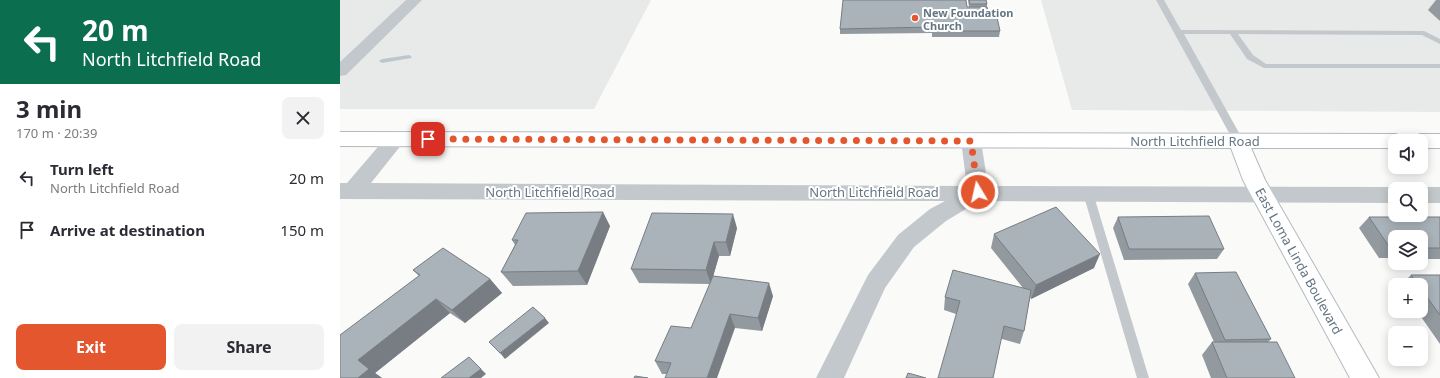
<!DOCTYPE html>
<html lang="en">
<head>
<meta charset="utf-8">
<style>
  body { margin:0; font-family:"Noto Sans",sans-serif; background:#f2f2f3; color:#2b2b33; height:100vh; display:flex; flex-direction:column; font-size:15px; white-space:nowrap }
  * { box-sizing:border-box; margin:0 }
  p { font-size:13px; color:#7c7c81 }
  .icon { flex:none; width:22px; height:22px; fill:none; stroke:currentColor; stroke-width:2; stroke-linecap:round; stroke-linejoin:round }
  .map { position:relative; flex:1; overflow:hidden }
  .panel { display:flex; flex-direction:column; background:#fff; width:340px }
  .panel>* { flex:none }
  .top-card { background:#0b6e4f; color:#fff; overflow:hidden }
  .tools { position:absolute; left:1048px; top:134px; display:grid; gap:8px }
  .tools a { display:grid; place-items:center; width:40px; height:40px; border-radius:8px; background:#fff; box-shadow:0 2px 10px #0003; font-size:20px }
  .pin { position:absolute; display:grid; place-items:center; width:34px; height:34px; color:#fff; margin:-17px; border-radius:8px; box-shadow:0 2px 6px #0006 }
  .me { position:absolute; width:44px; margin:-22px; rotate:351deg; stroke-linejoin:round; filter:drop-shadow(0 0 3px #0008) }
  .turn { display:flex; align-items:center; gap:14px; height:84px; padding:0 16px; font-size:18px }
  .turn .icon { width:52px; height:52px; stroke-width:2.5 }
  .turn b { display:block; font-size:28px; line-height:34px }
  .round { display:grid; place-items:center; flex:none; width:42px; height:42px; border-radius:8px; background:#f2f2f3 }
  .head { display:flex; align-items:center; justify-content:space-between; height:68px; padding:0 16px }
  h1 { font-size:24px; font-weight:700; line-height:30px }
  .action { display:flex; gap:8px; margin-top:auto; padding:8px 16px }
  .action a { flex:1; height:46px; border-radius:8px; background:#e4572e; color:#fff; font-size:16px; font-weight:700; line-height:46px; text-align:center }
  .action a+a { background:#f2f2f3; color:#2b2b33 }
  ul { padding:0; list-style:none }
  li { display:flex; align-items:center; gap:12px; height:52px; padding:0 16px }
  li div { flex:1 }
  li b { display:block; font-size:15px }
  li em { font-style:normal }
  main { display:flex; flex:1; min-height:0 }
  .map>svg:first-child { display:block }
  .built { fill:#e8e9e9 }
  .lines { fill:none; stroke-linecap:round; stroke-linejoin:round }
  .stream { fill:#bbc7cb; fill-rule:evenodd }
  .secondary-casing { stroke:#b3babf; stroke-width:2 }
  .lane { fill:#c3c8cc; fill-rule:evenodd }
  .street { fill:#c3c8cc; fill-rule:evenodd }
  .secondary { fill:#fff; fill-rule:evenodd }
  .wall { fill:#929a9f }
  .shaded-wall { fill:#777d82 }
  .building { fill:#aab3b9; stroke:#777d82 }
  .route { stroke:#e4572e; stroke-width:7; stroke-dasharray:0 12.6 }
  .poi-dot { fill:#e4572e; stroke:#fff; stroke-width:1.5 }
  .labels { text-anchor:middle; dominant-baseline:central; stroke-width:4; stroke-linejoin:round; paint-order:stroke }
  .far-poi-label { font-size:11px; font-weight:bold; fill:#657683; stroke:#fff; text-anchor:start }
  .street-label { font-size:13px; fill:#657683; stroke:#fff }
</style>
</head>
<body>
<main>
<section class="panel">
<div class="top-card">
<div class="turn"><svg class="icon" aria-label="left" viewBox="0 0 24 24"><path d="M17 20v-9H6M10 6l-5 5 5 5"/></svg><div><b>20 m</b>North Litchfield Road</div></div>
</div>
<div class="head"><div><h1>3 min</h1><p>170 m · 20:39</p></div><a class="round"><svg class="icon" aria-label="close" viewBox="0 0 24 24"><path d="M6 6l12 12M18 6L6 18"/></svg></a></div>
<ul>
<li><svg class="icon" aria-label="left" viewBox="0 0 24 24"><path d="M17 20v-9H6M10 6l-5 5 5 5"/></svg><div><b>Turn left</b><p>North Litchfield Road</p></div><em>20 m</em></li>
<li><svg class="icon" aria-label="arrive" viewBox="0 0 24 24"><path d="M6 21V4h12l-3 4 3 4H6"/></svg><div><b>Arrive at destination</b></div><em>150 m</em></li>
</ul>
<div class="action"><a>Exit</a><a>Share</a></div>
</section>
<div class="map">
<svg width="1100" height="378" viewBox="0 0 1100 378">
  <rect width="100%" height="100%" fill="#fafaf8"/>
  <g class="built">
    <polygon points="0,0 311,0 254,109 0,109"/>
    <polygon points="701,0 1100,0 1100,112 732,110"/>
  </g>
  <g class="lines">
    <polygon class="stream" points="69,55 72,57 71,58 42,63 39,61 42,59"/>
    <defs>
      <g id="secondary">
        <polygon points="0,132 1055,134 1062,136 1065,141 1055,141 1055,148 911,148 925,180 1039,378 1010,378 903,180 891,148 0,146"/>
        <polygon points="1081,134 1100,134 1100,148 1081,148 1081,141 1071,141 1074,136"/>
      </g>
    </defs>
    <use href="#secondary" class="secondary-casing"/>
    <g class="lane">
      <polygon points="816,0 824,0 841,30 1084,31 1100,39 1100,44 1082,35 898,34 913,55 926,64 1100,64 1100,68 924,68 907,59 890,34 844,34 903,140 898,143 893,140"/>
      <polygon points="748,189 752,190 753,193 809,378 797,378 743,193 744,190"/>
    </g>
    <g class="street">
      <polygon points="66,0 82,0 6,75 0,76 0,62"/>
      <polygon points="56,132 63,134 66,139 31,183 627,186 621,141 624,136 631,134 638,136 641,141 648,186 1055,187 1061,189 1055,189 1055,203 639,201 606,221 574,247 545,288 504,378 476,378 528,275 558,235 590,209 605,201 0,199 0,183 7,183 49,134"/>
      <polygon points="1081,187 1100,187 1100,203 1081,203 1081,189 1075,189"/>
    </g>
    <use href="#secondary" class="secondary"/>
  </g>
  <g class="wall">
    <polygon points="628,0 646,0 647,4 647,7 650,17 660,31 659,37 592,37 592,33 500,34 500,29 629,7"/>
    <polygon points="1096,0 1100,0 1100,21 1088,10"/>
    <polygon points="778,217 884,249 877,259 784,260 773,228"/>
    <polygon points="1029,217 1100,217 1100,259 1081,259 1081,237 1055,237 1055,258 1039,258 1019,228"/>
    <polygon points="270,226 247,285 173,286 161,272 175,245 172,240"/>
    <polygon points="397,228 390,256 379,256 373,276 433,296 422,331 395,328 326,374 322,374 315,361 351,328 370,284 299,283 291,269"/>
    <polygon points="654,234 754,268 691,299 690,297 684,331 680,344 662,339 616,314 604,310 605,297 683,288 651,248"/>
    <polygon points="73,270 150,279 162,293 125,323 110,313 35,373 42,378 0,378 79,276"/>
    <polygon points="855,273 931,339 928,342 955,378 871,378 862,355 872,342 874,342 848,284"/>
    <polygon points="1071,275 1100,275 1100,344 1077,311 1081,311 1081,285 1061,285"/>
  </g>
  <g class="shaded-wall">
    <polygon points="263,212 270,226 247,285 238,271"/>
    <polygon points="393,214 397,228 390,256 386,242"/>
    <polygon points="374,242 379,256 371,284 366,270"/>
    <polygon points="760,254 754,268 691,299 696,285"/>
    <polygon points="150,279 162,293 125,323 112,310"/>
    <polygon points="429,283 433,296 422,331 418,318"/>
    <polygon points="96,299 110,313 35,373 42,378 18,378 18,360"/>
    <polygon points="390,314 395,328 377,378 367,378"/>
    <polygon points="205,318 209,323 165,359 160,353"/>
    <polygon points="129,357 146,374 141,378 129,378"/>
  </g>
  <g class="building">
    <polygon points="503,0 626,0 627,7 647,7 650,17 657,17 660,31 592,31 592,27 500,29"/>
    <polygon points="629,0 646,0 647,4 630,4"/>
    <polygon points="716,207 760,254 696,285 654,234"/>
    <polygon points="263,212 238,271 161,272 178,240 172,240 186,213"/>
    <polygon points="312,213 393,214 386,242 374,242 366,270 291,269"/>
    <polygon points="869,216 884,249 789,249 778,217"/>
    <polygon points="1029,217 1100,217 1100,248 1081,248 1081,237 1055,237 1055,248 1050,248"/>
    <polygon points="103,248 150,279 112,310 96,299 18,360 29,369 18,378 0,378 0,335 80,275 73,270"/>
    <polygon points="613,270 691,290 684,331 664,326 653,378 598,378 620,301 605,297"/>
    <polygon points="896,272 931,339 885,340 855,273"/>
    <polygon points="1071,275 1100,275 1100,315 1081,289 1081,285 1078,285"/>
    <polygon points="373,276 429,283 418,318 390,314 367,378 325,378 331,363 315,361 331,326 351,328"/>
    <polygon points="193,307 205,318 160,353 149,342"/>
    <polygon points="872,342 937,342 955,378 887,378"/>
    <polygon points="129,357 141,369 129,378 101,378"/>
    <polygon points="568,373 586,378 566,378"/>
    <polygon points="295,376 308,378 294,378"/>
  </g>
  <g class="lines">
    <polyline class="route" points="88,139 631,141 638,192"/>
  </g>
  <circle class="poi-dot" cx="575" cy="18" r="4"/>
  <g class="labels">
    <g class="far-poi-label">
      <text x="583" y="12">New Foundation<tspan x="583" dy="13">Church</tspan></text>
    </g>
    <g class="street-label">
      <text x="855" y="141">North Litchfield Road</text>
      <text x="210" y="192">North Litchfield Road</text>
      <text x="534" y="192">North Litchfield Road</text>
      <text transform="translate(959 261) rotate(61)">East Loma Linda Boulevard</text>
    </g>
  </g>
</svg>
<div class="tools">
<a><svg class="icon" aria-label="sound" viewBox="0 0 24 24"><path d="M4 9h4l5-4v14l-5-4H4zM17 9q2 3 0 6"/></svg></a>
<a><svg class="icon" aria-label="search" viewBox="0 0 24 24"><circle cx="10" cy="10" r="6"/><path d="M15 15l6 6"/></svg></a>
<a><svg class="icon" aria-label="layers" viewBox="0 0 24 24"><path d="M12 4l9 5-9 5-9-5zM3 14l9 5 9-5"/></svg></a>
<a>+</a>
<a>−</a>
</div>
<div class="pin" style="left:88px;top:139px;background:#d93025"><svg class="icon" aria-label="arrive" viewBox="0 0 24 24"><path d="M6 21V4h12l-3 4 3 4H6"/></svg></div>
<svg class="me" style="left:638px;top:192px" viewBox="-20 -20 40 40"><circle r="17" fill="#e4572e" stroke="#fff" stroke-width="3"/><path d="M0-11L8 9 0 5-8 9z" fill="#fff"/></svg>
</div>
</main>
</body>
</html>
